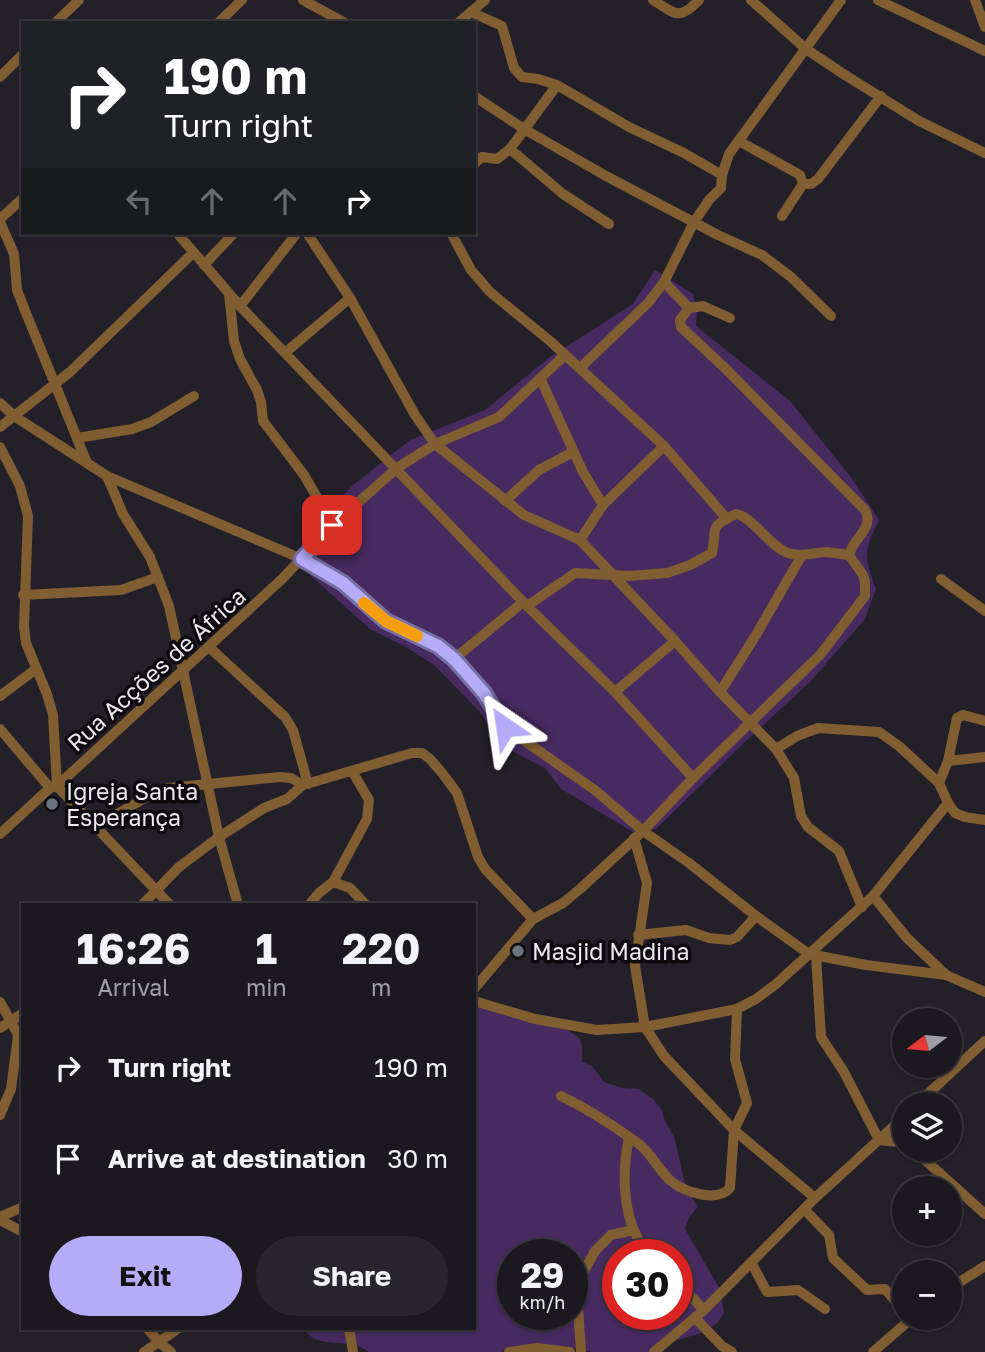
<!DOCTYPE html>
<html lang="en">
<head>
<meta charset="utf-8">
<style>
  body { margin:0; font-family:"Golos Text",sans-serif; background:#28252c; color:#f1f3f6; height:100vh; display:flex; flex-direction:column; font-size:26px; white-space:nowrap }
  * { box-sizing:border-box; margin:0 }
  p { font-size:23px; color:#a0a0a4 }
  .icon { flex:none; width:38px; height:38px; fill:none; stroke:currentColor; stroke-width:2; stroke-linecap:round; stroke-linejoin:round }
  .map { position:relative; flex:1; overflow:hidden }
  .sheet { position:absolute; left:21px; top:903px; width:455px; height:427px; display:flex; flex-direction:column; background:#1b181f; border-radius:0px; box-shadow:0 2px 5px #0004,0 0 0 2px #39373d }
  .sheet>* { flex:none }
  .banner { position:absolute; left:21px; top:21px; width:455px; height:214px; border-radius:0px; box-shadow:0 2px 5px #0004,0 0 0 2px #39373d; background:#202124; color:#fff; overflow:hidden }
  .needle { width:46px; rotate:254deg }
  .tools { position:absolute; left:892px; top:1008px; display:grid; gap:14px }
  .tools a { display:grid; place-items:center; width:70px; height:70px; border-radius:50%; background:#1b181f; box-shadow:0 2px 5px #0004,0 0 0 2px #39373d; font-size:35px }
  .speed { position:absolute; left:497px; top:1239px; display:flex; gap:14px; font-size:35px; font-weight:700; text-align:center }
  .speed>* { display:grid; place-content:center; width:91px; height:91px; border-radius:50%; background:#1b181f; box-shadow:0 2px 5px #0004,0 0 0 2px #39373d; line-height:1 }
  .speed small { font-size:18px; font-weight:400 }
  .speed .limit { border:10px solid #d22; background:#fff; color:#111 }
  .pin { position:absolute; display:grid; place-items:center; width:60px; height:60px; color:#fff; margin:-30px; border-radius:14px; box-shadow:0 4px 10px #0006 }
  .me { position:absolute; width:77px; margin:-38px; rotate:328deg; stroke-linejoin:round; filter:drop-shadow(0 0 5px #0008) }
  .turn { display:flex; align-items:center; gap:24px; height:147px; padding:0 28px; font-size:32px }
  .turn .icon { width:91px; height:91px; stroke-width:2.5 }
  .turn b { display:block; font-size:49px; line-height:60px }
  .lanes { display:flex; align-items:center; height:66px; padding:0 28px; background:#0003; justify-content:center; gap:35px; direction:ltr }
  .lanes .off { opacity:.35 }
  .eta { display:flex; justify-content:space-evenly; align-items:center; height:119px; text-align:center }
  .eta b { font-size:42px; font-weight:700; line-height:49px }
  .primary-button { display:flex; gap:14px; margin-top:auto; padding:14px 28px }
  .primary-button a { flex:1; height:80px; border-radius:42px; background:#b6abf8; color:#111; font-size:28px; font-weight:700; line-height:80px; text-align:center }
  .primary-button a+a { background:#28252c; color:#f1f3f6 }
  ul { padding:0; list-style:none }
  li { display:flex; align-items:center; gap:21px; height:91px; padding:0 28px }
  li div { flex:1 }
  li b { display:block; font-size:26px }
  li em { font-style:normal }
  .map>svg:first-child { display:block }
  .green { fill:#472a60; fill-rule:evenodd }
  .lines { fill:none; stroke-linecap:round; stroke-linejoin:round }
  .minor { stroke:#815d32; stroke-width:10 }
  .route-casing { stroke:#766fa1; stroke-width:18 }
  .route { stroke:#b6abf8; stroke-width:12 }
  .slow { stroke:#f59e0b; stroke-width:12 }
  .worship-dot { fill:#6b7280; stroke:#0d0b0f; stroke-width:2.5 }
  .labels { text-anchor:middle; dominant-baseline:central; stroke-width:7; stroke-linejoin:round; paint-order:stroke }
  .street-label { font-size:23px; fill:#ece9f0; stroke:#0d0b0f }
  .poi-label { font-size:23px; fill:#ece9f0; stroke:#0d0b0f; text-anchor:start }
</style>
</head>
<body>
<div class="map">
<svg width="985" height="1352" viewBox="0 0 985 1352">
  <rect width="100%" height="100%" fill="#242029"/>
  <g class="green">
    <path d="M655 270 693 294 697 312 696 326 790 401 853 480 879 520C863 552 864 557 876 589L865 619 810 682 748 739 656 829 633 832 561 789 545 768 500 745 480 712 434 665 404 646 370 629 311 576 297 554 306 537 352 486 410 440 485 410 550 357 633 304Z"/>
    <path d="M474 1004C495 1009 571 1024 580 1040 584 1046 581 1055 582 1062L592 1066 604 1082 623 1088 639 1089 653 1099 662 1110 665 1121 674 1137 685 1183 697 1207 689 1218 685 1229 720 1289 724 1313 718 1322 705 1332 677 1340 656 1352H592L565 1346 511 1347 502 1352H369C347 1335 318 1352 303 1328H474ZM513 1255H572V1314H513ZM618 1255H677V1314H618Z"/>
  </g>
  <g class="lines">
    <g class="minor">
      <polyline points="303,0 345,23"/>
      <path d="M653 0C675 14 679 21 699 0"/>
      <polyline points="751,0 806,49 845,75 919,121 985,153"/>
      <polyline points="878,0 985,51"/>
      <polyline points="975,0 985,27"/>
      <polyline points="471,12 502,26 514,68 522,77 538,79 557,85 629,127 684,153 722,175"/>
      <polyline points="55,23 79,0"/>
      <polyline points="218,23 242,0"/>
      <polyline points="458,23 485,0"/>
      <polyline points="0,77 23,54"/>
      <polyline points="474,96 524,129 606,176 718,235 762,255 791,277 831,316"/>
      <polyline points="739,141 800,175 803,184 782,216"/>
      <polyline points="510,149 563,194 609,224"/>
      <polyline points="474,164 482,157 497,159 510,149 557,85"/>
      <polyline points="803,184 811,184 818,179 881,96"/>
      <polyline points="0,219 23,198"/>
      <polyline points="0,222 14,254 17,290 24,308 87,463"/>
      <polyline points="177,233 240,306 527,606 615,692 693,778"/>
      <polyline points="307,233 350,298 415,415 435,444 524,515 580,540 675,641 720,692 776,749 794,778 801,816 808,827 839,851 862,907"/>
      <polyline points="451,233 471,270 490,292 550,341 664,446 727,519"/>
      <polyline points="204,265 234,233"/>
      <polyline points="229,294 234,341 240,359 257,390 261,402 263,421 304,475 333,525"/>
      <polyline points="240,306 297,233"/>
      <polyline points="689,308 703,306 730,318"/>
      <polyline points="286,352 350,298"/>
      <polyline points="580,368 648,303 664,282 694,222 709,200 721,188 722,175 729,154 841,0"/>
      <polyline points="541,380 583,472 603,505"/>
      <polyline points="0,403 14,416 107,476 302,559 343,583 386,621 438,646 454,659 473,679 505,727 596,791 643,831 689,863 756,916 809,954 866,965 946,975 985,992"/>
      <polyline points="0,427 70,372 193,253"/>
      <polyline points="77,438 132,429 151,422 194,396"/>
      <polyline points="0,447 20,486 28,516 24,627 26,643 47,694 53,715 57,786 170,905"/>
      <polyline points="107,476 123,514 150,557 169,606 219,837 238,905"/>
      <polyline points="505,501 539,470 573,452"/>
      <polyline points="580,540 603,505 664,446"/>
      <polyline points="941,579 985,611"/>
      <polyline points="23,595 121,590 158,577"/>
      <path d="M527 606 575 573 629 576 667 573 690 565 712 553C718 528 706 528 736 514 753 517 769 546 788 553 801 558 814 552 827 552 834 553 842 554 849 555"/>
      <polyline points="209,647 285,717 293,730 308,784"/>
      <polyline points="454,659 523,602"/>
      <polyline points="615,692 675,641"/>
      <polyline points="720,692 756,635 802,555"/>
      <polyline points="0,696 36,669"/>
      <polyline points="0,729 50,788"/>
      <polyline points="776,749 797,736 818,728 879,732 899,746 939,783 948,803 955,813 965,817 985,820"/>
      <polyline points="948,761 957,718 963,715 985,721"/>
      <polyline points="939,783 948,761 985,757"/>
      <polyline points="97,826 155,792 168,788 280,777 291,778 303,785"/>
      <polyline points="0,834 50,788 57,786 282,579 333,525 397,468 435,444 499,417 565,355"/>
      <polyline points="634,838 647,883 635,966 645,1027 664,1056 734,1130 815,1198"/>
      <polyline points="333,882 350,888 366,905"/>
      <polyline points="873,896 907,938 946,975"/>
      <polyline points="142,905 179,867 219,837 264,808 287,799 303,785 412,753 422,753 430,759 443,774 457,793 478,857 485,869 533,919"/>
      <polyline points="309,905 319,893 333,882 367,819 369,800 352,771"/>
      <polyline points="638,935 686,930 709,938 730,940 737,937 756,916"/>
      <polyline points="816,956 821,1037 844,1072 879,1140 897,1142 905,1145"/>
      <path d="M474 989 533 919 563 903 580 889 643 831 693 778 820 655 865 596V582L863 575 849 555C853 538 875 528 865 510L726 369 681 327 680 320 689 308 664 282"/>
      <polyline points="474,1001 535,1019 597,1030 645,1027 737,1009 756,999 776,984 873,896 948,803"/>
      <polyline points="0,1002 20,1038"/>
      <polyline points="0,1028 23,1013"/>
      <path d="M561 1096C588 1109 614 1126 639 1144 652 1154 658 1170 671 1181 684 1192 717 1203 730 1188L734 1130 747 1103 735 1059 737 1009"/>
      <polyline points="917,1104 985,1041"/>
      <polyline points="0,1115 11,1089 18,1036"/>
      <path d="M629 1138C621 1175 622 1226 650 1255"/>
      <polyline points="914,1150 985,1214"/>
      <polyline points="804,1209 829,1235 833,1258 867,1290 885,1289 905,1312"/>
      <polyline points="0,1217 23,1207"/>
      <polyline points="0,1220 23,1232"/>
      <polyline points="752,1264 767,1292 798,1290 825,1309"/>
      <polyline points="677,1282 704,1310"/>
      <polyline points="950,1288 985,1266"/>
      <polyline points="695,1318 722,1346 732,1352"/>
      <polyline points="147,1328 159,1342 171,1352"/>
      <polyline points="349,1328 353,1352"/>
      <polyline points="144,1352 179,1328"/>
      <polyline points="509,1352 538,1348 570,1352"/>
      <polyline points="581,1352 577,1292 582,1275 595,1251 611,1235 633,1230"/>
      <polyline points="654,1352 704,1310 815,1198 905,1116"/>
      <polyline points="873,1352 912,1318"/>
    </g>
  </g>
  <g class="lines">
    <defs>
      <polyline id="route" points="332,525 302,559 343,583 386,621 438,646 454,659 484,693 505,727"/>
    </defs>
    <use href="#route" class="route-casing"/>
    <use href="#route" class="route"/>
    <polyline class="slow" points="364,603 386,621 417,636"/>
  </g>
  <g class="worship-dot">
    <circle cx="52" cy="804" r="7"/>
    <circle cx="518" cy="951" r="7"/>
  </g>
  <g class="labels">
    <g class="street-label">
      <text transform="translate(156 669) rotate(-42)">Rua Acções de África</text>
    </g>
    <g class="poi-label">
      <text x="66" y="791">Igreja Santa<tspan x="66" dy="26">Esperança</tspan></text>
      <text x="532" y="951">Masjid Madina</text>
    </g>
  </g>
</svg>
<div class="tools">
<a><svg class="needle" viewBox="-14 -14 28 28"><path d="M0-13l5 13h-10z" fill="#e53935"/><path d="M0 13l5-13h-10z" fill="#a0a0a4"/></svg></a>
<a><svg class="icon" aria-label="layers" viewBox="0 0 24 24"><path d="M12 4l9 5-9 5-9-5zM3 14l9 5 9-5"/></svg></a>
<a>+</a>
<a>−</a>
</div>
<div class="speed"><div>29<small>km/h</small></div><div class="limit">30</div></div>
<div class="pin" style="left:332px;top:525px;background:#d93025"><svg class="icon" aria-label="arrive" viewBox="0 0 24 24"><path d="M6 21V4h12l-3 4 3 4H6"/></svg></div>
<svg class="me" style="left:505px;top:727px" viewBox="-20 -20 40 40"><path d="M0-17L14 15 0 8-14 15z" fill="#b6abf8" stroke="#fff" stroke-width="4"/></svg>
<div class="banner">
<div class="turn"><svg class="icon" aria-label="right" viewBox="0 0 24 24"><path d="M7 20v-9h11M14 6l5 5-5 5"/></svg><div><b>190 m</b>Turn right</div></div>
<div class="lanes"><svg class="icon off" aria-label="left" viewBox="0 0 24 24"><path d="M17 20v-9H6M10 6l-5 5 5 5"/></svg><svg class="icon off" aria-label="ahead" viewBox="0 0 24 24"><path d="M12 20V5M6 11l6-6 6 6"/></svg><svg class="icon off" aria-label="ahead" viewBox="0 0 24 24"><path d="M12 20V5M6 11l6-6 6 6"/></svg><svg class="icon" aria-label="right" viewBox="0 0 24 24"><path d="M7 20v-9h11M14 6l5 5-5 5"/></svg></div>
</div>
<section class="sheet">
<div class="eta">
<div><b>16:26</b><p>Arrival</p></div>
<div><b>1</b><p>min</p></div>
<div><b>220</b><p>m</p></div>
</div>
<ul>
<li><svg class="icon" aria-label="right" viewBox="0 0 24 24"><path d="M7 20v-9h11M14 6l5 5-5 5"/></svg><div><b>Turn right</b></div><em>190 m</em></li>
<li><svg class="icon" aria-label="arrive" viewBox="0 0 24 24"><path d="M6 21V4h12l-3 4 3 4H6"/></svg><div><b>Arrive at destination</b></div><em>30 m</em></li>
</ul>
<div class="primary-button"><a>Exit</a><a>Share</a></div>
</section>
</div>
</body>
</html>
